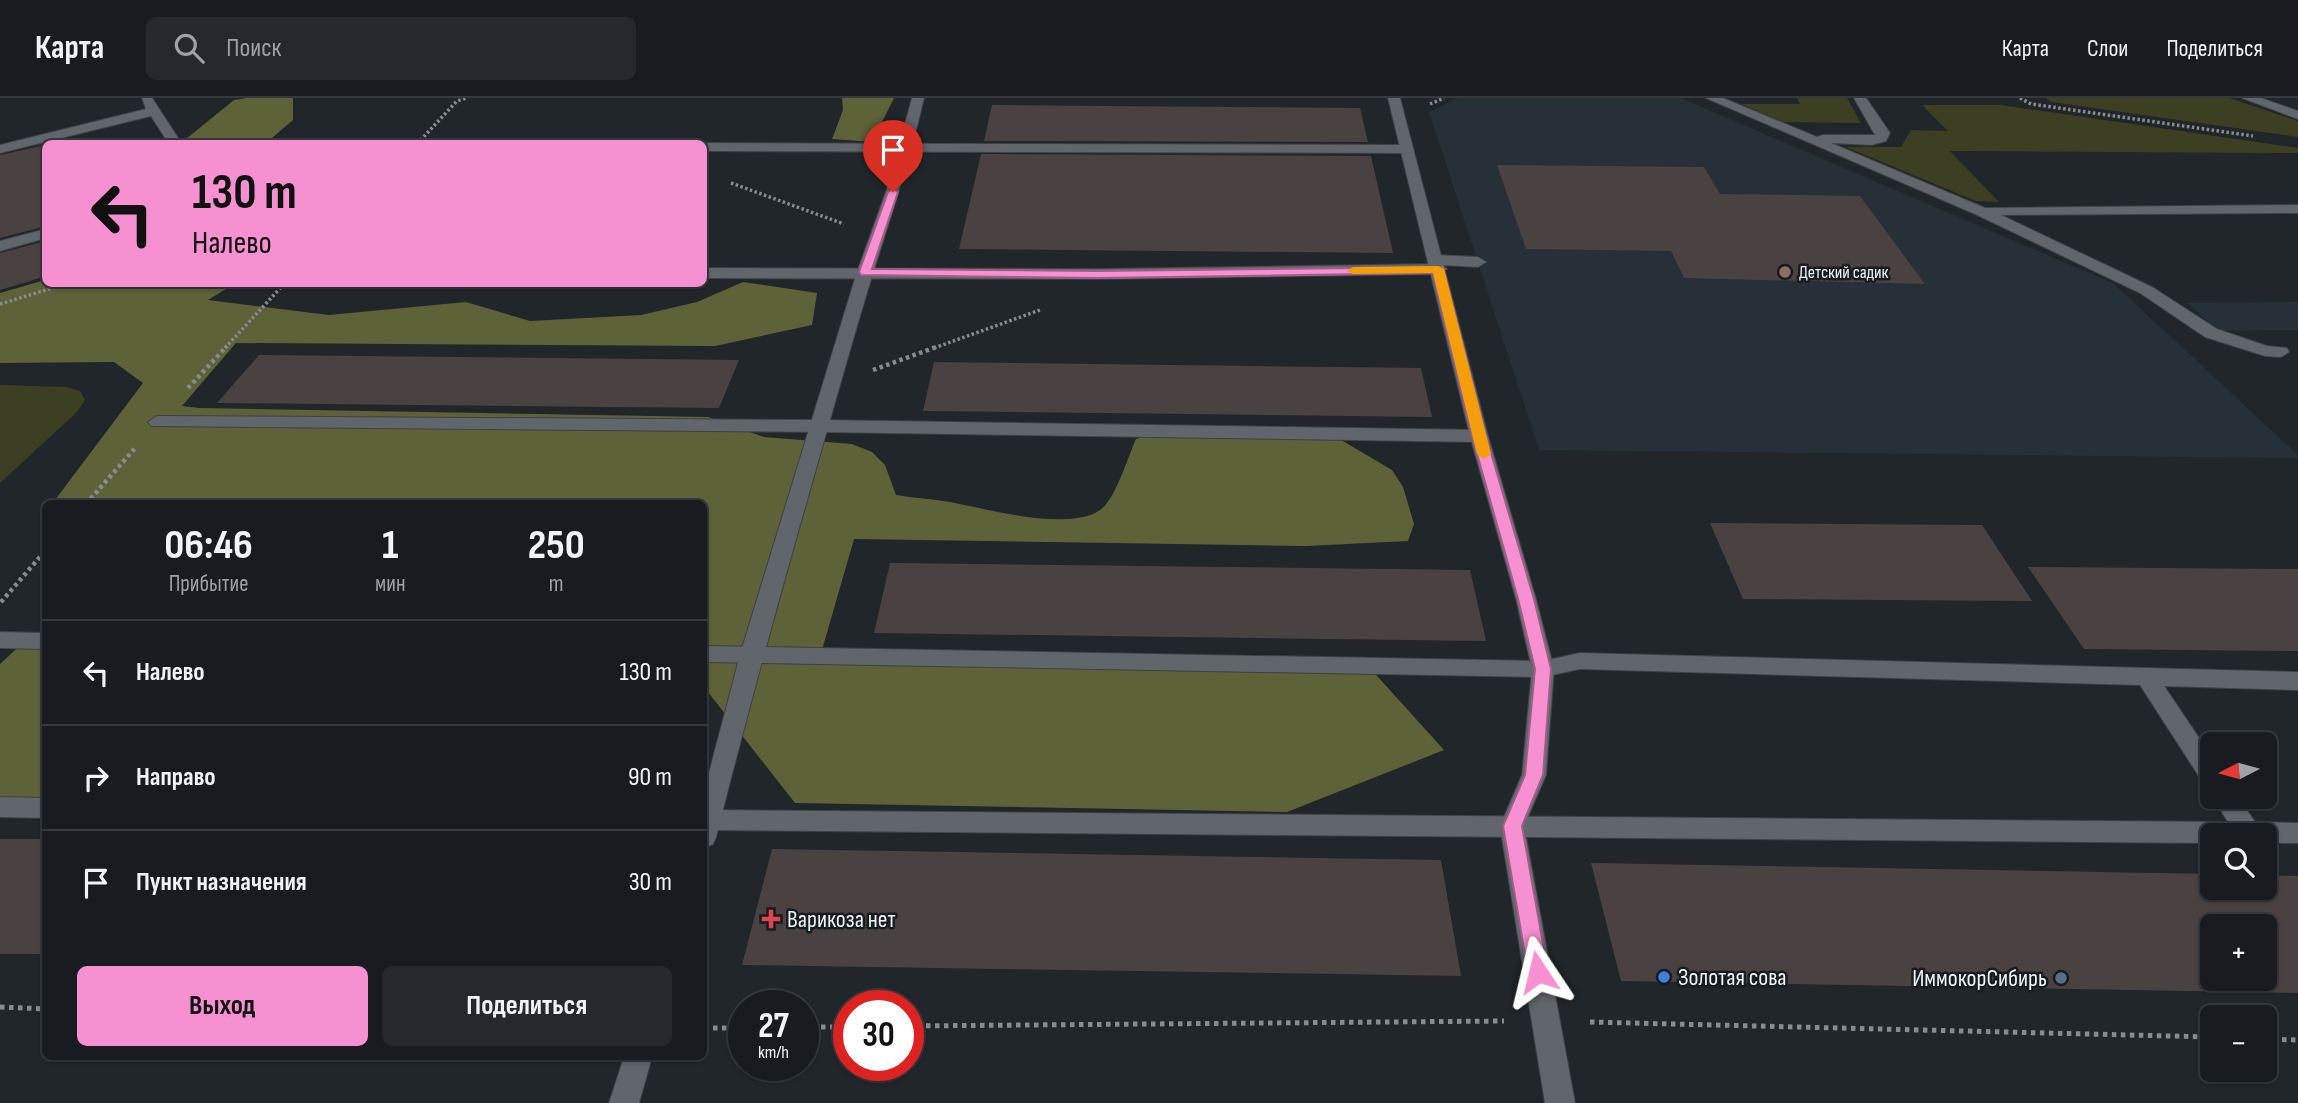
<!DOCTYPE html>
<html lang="ru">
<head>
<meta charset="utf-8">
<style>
  body { margin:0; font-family:"Sofia Sans Condensed",sans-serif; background:#25292d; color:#f1f3f6; height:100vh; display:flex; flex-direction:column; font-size:26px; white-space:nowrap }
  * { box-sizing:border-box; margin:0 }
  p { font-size:23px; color:#9fa1a5 }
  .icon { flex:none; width:38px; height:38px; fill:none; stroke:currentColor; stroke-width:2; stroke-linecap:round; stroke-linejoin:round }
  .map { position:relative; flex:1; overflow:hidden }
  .drawer { position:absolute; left:42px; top:402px; width:665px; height:560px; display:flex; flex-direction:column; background:#181c20; border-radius:10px; box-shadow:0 2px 5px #0004,0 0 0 2px #363a3e }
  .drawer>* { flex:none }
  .top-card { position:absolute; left:42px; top:42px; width:665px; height:147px; border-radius:10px; box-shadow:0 2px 5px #0004,0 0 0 2px #363a3e; background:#f690d1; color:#111; overflow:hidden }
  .needle { width:46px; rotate:264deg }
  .controls { position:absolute; left:2200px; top:634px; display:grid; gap:14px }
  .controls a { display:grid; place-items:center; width:77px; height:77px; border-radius:10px; background:#181c20; box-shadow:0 2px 5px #0004,0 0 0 2px #363a3e; font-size:35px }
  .speed { position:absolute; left:728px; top:892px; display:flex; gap:14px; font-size:35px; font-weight:700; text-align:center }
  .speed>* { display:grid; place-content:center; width:91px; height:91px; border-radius:50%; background:#181c20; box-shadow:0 2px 5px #0004,0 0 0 2px #363a3e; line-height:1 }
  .speed small { font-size:18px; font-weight:400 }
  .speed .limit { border:10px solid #d22; background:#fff; color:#111 }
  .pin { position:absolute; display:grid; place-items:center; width:60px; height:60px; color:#fff; margin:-72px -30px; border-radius:50% 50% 50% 0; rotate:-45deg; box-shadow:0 0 7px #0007 }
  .pin .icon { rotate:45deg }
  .me { position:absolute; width:77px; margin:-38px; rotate:350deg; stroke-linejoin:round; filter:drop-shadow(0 0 5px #0008) }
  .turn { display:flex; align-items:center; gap:24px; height:147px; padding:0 35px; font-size:32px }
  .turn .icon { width:91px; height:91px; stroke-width:2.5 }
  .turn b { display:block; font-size:49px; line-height:60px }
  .eta { display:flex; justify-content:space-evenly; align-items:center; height:119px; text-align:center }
  .eta b { font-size:42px; font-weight:700; line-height:49px }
  .button { display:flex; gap:14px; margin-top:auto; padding:14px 35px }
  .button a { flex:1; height:80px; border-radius:10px; background:#f690d1; color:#111; font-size:28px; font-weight:700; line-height:80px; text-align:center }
  .button a+a { background:#25292d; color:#f1f3f6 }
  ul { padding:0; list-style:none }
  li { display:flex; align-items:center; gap:21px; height:105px; padding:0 35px; border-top:2px solid #363a3e }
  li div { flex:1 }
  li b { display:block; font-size:26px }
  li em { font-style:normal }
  header { display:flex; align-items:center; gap:42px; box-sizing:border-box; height:98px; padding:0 35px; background:#181c20; border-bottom:2px solid #363a3e }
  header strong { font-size:33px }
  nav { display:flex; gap:38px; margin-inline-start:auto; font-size:24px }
  .search { width:490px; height:63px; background:#25292d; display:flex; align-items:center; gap:18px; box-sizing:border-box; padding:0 24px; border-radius:10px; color:#9fa1a5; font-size:26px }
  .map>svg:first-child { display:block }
  .built { fill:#253038 }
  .green { fill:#3d3f23 }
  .forest { fill:#5e6238 }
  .building { fill:#4a4240; fill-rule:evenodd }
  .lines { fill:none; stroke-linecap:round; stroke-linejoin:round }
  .lane-casing { stroke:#3d4245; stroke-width:2 }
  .street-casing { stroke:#3d4245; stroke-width:2 }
  .path-far2 { stroke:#878c8f; stroke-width:3.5; stroke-dasharray:2.5 2.5; stroke-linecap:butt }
  .path-far1 { stroke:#878c8f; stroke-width:4.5; stroke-dasharray:3.5 3.5; stroke-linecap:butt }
  .path { stroke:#878c8f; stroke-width:5; stroke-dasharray:4.5 4.5; stroke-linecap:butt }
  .lane { fill:#60666b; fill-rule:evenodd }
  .street { fill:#60666b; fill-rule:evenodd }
  .route { fill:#f690d1; stroke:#a05e88; stroke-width:2 }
  .slow { fill:#f59e0b }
  .education-dot { fill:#8d6e63; stroke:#171c20; stroke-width:2.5 }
  .health-dot { fill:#e0444e; stroke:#171c20; stroke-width:2.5 }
  .shop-dot { fill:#3f7fe0; stroke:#171c20; stroke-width:2.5 }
  .service-dot { fill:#5c6f8a; stroke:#171c20; stroke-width:2.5 }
  .labels { text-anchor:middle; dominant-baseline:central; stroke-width:5; stroke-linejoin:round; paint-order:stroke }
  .far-poi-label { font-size:18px; fill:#f1f5f8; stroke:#171c20; text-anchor:start }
  .near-poi-label { font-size:24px; fill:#f1f5f8; stroke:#171c20; text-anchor:start }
</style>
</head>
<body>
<header>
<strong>Карта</strong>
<div class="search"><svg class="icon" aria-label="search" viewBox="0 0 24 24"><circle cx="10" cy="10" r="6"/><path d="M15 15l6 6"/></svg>Поиск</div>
<nav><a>Карта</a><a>Слои</a><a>Поделиться</a></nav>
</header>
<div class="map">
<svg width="2298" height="1005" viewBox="0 0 2298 1005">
  <rect width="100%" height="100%" fill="#20262a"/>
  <g class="built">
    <polygon points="1458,0 1681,0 2113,185 2298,357 2298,360 1539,352 1429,14"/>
    <polygon points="2298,204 2298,232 2217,233 2188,205"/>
  </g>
  <g class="green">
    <polygon points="1797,0 1847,0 1861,25 1784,24 1741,6 1800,6"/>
    <polygon points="2046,0 2229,0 2298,23 2298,39 2051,4"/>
    <polygon points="1922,7 2000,7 2298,50 2298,55 1950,53 1999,104 1976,103 1846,49 1901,49 1911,32 1948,33"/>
    <polygon points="0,287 66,289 80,293 85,302 77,314 0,385"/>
  </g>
  <g class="forest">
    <polygon points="247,0 293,0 293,22 266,45 166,46 186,41 234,2"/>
    <polygon points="842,0 894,0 872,44 832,41 843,12"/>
    <path d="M45 182 46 186H234L208 202 329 217 466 204 530 223 641 217 697 204 743 184 817 195 812 227 715 248 236 245 182 308 199 310 708 319 764 339 852 346 872 354 885 367 896 397C914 400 932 401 950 404 984 410 1084 439 1107 405 1120 387 1127 361 1136 341L1159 334 1331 336 1392 372 1403 389 1414 426 1408 443 1307 448 854 441 820 559 1369 569 1444 652 1287 714 795 705 704 589V406H52L143 285 114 264 0 265V195Z"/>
    <polygon points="24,544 45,544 45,699 0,699 0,566"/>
  </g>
  <g class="building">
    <polygon points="992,7 1360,10 1368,44 984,43"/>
    <polygon points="46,47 46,128 0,140 0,57"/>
    <polygon points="981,56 1371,58 1393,155 959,151"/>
    <polygon points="1497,67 1704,69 1720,96 1860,98 1925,186 1684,180 1671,153 1526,151"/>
    <polygon points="46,143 46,178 0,192 0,155"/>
    <polygon points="259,257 739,262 719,310 217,305"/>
    <polygon points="934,264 1421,270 1432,319 923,313"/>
    <polygon points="1710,425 1982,427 2032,503 1743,501"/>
    <polygon points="890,465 1470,472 1486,543 874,535"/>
    <polygon points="2028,469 2298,471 2298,553 2084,551"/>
    <rect x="0" y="741" width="46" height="115"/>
    <polygon points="772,751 1441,762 1461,878 742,867"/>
    <path d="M1591 765 2212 776V789H2264V777L2298 778V895L1621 883ZM2212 828H2264V880H2212Z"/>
  </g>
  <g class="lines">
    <defs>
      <g id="lane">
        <polygon points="142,0 152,0 182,46 169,46 151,18 0,55 0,47 146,11"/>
        <polygon points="1706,0 1723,0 1817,39 1823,37 1875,37 1854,0 1866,0 1890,35 1886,43 1872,47 1831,45 1985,110 2298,107 2298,115 2001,117 2152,189 2217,231 2267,248 2287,250 2289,254 2281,259 2265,258 2205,239 2140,195 1975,116"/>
        <polygon points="2242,0 2261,0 2298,13 2298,21"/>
        <polygon points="704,45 1406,47 1413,51 1406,55 704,53 702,46"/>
        <polygon points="46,131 46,140 0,153 0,143"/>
        <polygon points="1436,157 1478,159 1486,164 1478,169 1441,167 1447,171 1439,176 1099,181 704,180 704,170 1099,171 1435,166 1428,162"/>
        <polygon points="157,318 821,322 1479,332 1488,338 1479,344 821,334 151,328 148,324"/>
        <polygon points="0,534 46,535 46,551 0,550"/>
        <polygon points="704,548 1543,563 1580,555 2298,574 2298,592 2164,588 2212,659 2212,689 2204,686 2140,587 1580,571 1543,579 704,564"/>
        <polygon points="2212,698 2237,698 2255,724 2298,725 2298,745 2264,745 2264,737 2212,737 2212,745 704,732 704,712 2228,724"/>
        <polygon points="0,699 46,700 46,720 0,719"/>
      </g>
      <g id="street">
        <path d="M912 0H924C906 78 879 152 857 228 808 398 759 568 716 739L713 746 704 750V694L740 557 857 174 888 88Z"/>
        <polygon points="1388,0 1400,0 1488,338 1536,501 1554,571 1546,677 1524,728 1575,1005 1545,1005 1500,728 1522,677 1532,571 1516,501 1470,338"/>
        <polygon points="624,959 652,959 639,1005 609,1005"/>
      </g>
    </defs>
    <use href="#lane" class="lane-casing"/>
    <use href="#street" class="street-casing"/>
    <g class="path-far2">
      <polyline points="2020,0 2031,6 2253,38"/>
      <polyline points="1430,6 1444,0"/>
      <polyline points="417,46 457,3 467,0"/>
      <polyline points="731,85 844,126"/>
      <polyline points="0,206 66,186"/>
      <polyline points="225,250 284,186"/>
      <polyline points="934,250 1040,212"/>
    </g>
    <g class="path-far1">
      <polyline points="873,272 939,248"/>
      <polyline points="188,290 227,248"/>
      <polyline points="86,406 136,349"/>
      <polyline points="1,504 46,452"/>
    </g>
    <g class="path">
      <polyline points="0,909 46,911"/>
      <polyline points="1590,924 2212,939"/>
      <polyline points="908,928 1504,923"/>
      <polyline points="803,929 849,929"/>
      <polyline points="704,930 744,930"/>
      <polyline points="2264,941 2298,942"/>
    </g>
    <use href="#lane" class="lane"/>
    <use href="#street" class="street"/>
  </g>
  <polygon class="route" points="893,91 898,94 872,171 1098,173 1443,169 1486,338 1534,501 1551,571 1543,677 1522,728 1548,874 1545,881 1538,884 1531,881 1528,874 1503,728 1525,677 1535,571 1518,501 1472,338 1433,175 1098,180 861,177 859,174 888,94"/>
  <polygon class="slow" points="1438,168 1444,171 1491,356 1484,361 1477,356 1433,175 1353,176 1347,173 1353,169"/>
  <circle class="education-dot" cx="1785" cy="174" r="7"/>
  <path class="health-dot" d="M767.5 810.5h7v7h7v7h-7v7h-7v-7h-7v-7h7z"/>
  <circle class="shop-dot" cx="1664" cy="879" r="7"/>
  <circle class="service-dot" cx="2061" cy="880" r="7"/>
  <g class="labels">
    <g class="far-poi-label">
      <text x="1799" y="174">Детский садик</text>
    </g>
    <g class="near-poi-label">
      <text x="787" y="821">Варикоза нет</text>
      <text x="1678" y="879">Золотая сова</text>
      <text x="2047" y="880" text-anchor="end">ИммокорСибирь</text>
    </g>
  </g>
</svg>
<div class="controls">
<a><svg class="needle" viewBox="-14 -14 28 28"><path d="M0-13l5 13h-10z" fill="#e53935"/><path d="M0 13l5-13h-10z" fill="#9fa1a5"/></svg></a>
<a><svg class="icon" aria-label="search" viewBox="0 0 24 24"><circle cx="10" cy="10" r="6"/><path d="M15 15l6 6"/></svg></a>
<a>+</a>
<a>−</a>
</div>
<div class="speed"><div>27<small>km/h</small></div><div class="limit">30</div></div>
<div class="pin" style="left:893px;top:94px;background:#d93025"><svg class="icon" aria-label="arrive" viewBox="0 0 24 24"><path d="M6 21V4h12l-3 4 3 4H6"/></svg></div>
<svg class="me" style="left:1538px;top:874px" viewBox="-20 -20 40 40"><path d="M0-17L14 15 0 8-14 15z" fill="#f690d1" stroke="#fff" stroke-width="4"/></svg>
<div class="top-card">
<div class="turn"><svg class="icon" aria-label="left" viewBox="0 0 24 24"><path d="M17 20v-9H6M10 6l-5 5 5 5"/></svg><div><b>130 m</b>Налево</div></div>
</div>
<section class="drawer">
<div class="eta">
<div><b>06:46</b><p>Прибытие</p></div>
<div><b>1</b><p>мин</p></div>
<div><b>250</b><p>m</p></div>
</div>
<ul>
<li><svg class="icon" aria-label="left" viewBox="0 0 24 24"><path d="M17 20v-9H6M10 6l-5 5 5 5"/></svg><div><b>Налево</b></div><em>130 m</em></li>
<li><svg class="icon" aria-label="right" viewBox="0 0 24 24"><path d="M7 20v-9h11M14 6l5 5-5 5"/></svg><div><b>Направо</b></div><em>90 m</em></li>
<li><svg class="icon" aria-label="arrive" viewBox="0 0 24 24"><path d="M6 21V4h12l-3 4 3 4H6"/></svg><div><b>Пункт назначения</b></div><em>30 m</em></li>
</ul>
<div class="button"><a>Выход</a><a>Поделиться</a></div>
</section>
</div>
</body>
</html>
